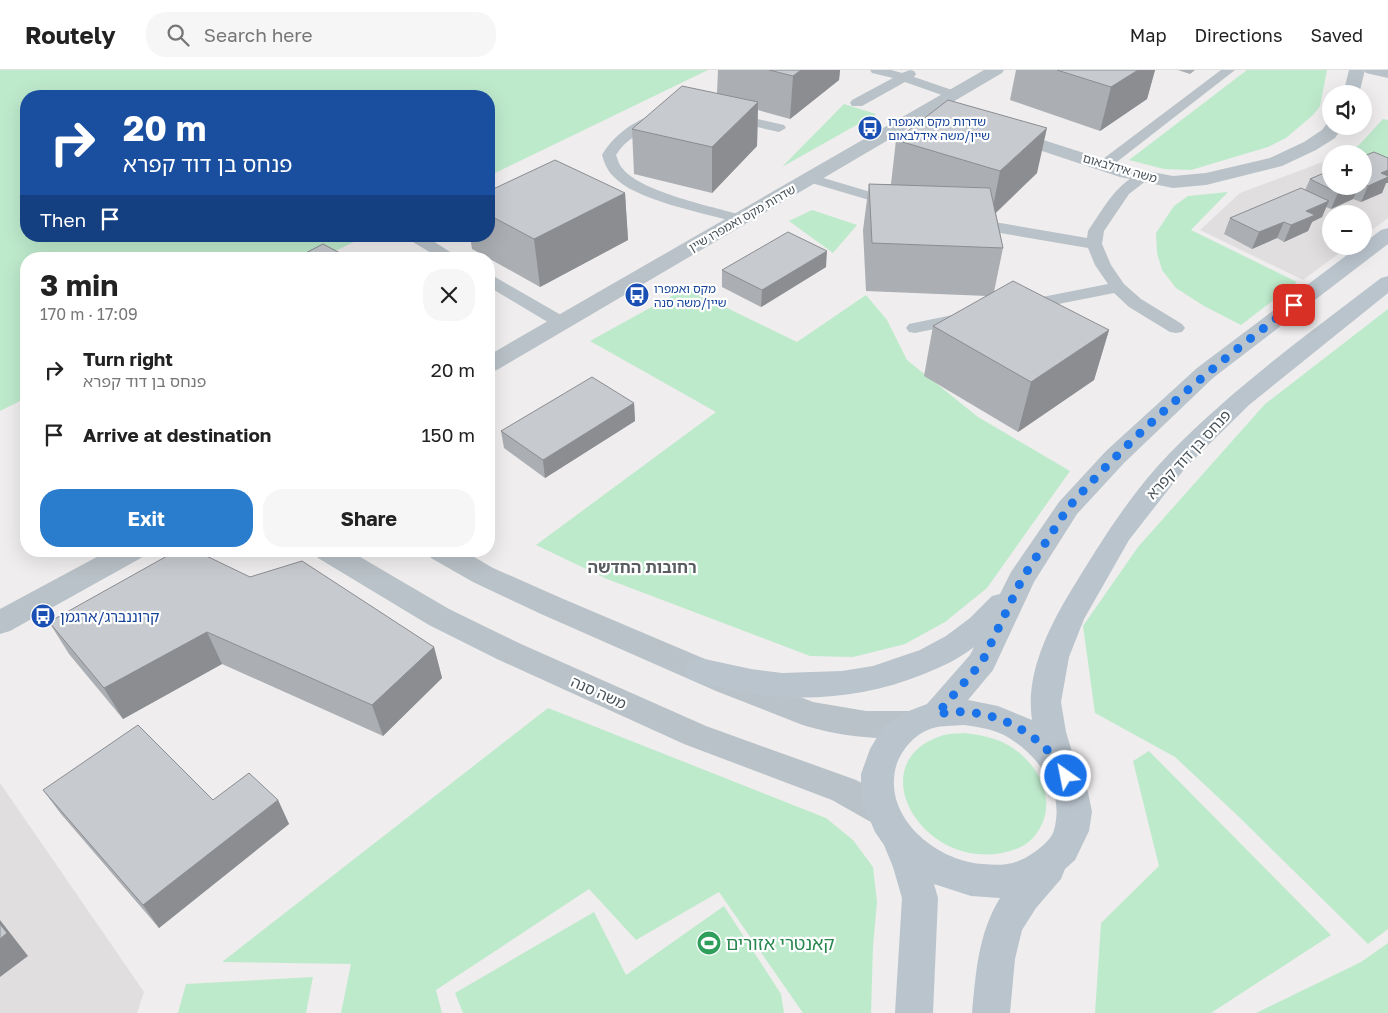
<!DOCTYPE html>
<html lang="en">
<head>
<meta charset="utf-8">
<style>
  body { margin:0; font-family:"Golos Text","Noto Sans Hebrew",sans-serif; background:#f6f6f6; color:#222; height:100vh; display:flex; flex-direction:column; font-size:19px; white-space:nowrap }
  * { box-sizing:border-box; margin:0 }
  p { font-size:16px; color:#767676 }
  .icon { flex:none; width:28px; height:28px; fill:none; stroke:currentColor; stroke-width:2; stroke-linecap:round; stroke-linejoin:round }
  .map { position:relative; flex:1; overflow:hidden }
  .sheet { position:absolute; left:20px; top:182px; width:475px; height:305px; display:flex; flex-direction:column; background:#fff; border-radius:20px; box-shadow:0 5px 20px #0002 }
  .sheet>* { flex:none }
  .hud { position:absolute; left:20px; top:20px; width:475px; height:152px; border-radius:20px; box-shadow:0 5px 20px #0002; background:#1a4fa0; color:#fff; overflow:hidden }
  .fabs { position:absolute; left:1322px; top:15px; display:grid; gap:10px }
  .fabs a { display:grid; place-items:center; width:50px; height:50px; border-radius:50%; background:#fff; box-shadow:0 5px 20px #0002; font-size:25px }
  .pin { position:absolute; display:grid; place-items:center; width:42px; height:42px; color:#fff; margin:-21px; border-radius:10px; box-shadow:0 2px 8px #0006 }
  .me { position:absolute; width:55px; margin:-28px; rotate:327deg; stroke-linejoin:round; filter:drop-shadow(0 0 4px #0008) }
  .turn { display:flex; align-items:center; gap:18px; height:105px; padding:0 20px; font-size:22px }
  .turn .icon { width:65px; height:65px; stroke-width:2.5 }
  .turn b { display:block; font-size:35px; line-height:42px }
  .then { display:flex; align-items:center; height:48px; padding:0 20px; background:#0003; gap:10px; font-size:19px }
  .round { display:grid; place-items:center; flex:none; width:52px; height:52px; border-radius:20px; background:#f6f6f6 }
  .headline { display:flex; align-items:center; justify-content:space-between; height:85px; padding:0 20px }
  h1 { font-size:30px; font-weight:700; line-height:38px }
  .button { display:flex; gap:10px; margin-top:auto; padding:10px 20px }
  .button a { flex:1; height:58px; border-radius:20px; background:#2a7ccc; color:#fff; font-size:20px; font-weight:700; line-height:58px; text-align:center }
  .button a+a { background:#f6f6f6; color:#222 }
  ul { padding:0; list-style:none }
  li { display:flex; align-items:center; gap:15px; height:65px; padding:0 20px }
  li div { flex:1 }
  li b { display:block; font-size:19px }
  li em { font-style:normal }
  header { display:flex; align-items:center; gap:30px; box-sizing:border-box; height:70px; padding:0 25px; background:#fff; border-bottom:1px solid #e0e0e0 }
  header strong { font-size:24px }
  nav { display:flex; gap:28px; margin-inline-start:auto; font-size:18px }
  .search { width:350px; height:45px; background:#f6f6f6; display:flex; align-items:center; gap:12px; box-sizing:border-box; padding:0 18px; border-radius:20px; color:#767676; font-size:19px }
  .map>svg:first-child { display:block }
  .education { fill:#e0dede }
  .green { fill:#beeacc }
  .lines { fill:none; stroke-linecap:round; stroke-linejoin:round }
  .service { fill:#b9c2c8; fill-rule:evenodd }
  .minor { fill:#b9c2c8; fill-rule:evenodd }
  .secondary { fill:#bac4cd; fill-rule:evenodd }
  .wall { fill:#abaeb2 }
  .shaded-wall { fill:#8b8d91 }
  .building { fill:#c7cacf; stroke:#8b8d91 }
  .route { stroke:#1a73e8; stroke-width:9; stroke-dasharray:0 16.2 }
  .labels { text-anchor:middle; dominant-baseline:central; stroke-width:4.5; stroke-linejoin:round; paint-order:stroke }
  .far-transit-label { font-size:12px; fill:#164399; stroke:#fff; text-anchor:start }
  .far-street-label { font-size:12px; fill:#475158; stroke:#fff }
  .street-label { font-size:15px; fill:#475158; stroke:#fff }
  .transit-label { font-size:15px; fill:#164399; stroke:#fff; text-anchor:start }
  .neighbourhood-label { font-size:16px; font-weight:bold; fill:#5a5e61; stroke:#fff }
  .near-leisure-label { font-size:18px; fill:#27864d; stroke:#fff; text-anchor:start }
</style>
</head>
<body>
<header>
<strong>Routely</strong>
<div class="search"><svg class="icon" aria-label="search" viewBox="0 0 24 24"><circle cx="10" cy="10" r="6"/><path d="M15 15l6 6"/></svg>Search here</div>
<nav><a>Map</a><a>Directions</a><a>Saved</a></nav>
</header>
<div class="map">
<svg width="1388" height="943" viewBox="0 0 1388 943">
  <rect width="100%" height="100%" fill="#efeded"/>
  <g class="education">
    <polygon points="1331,89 1331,116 1364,116 1388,96 1388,148 1364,166 1364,144 1331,144 1331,176 1349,176 1303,210 1200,160 1240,123"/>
    <polygon points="0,713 144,922 137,943 0,943"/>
  </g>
  <g class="green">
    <polygon points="0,0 708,0 489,106 489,26 26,26 26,166 366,166 319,189 26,189 26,328 0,341"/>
    <polygon points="1247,0 1327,0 1320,36 1313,45 1286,68 1268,77 1191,100 1164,99 1129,90"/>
    <polygon points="844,34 876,44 782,97"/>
    <polygon points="1383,49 1388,50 1388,96 1364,88 1364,84 1347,83 1359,75"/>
    <polygon points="1228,122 1191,160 1297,212 1241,255 1204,236 1176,218 1162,200 1157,183 1156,163 1174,136 1188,126"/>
    <polygon points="812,140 857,155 833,183 789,151"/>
    <polygon points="686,218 797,272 866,225 887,250 907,290 978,347 1070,401 987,518 945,552 905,574 853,587 810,586 607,509 536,475 716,342 590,271"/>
    <polygon points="1388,239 1388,859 1368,874 1237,745 1175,687 1095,643 1083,556 1138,477 1265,334"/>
    <polygon points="548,638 826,748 853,770 873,797 877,832 873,876 871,943 803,943 719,822 636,870 589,819 436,920 442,943 341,943 351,894 222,892"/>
    <path d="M964 663C979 665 994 667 1008 675 1034 690 1056 723 1042 754 1037 765 1028 775 1016 779 928 811 856 694 941 666 948 663 957 664 964 663Z"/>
    <polygon points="1149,681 1331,865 1211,943 1095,943 1101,853 1159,796 1133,691"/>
    <polygon points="724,836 781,924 784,943 463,943 455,923 594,842 626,905"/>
    <polygon points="1388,873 1388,943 1256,943 1361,892"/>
    <polygon points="313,907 306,943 178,943 186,914"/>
  </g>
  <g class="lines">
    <g class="service">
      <polygon points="870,0 891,0 902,3 910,0 914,1 916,4 914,7 958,22 959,25 953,29 905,12 862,36 852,36 850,33 852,30 893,8 872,3"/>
      <polygon points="1221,0 1235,0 1109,98 1099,98 1097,95 1099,92"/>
      <polygon points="1364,0 1388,0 1388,8 1366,3"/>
      <polygon points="731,43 784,55 786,58 779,62 726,50 724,47"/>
      <path d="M657 44 662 45 664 48 662 51C645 60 626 68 616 85 618 90 619 95 623 99 641 122 717 138 746 146L749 149 746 152H736C704 143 634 130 613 106 607 100 604 92 602 85 613 66 635 49 657 44Z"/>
      <path d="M1144 103 1149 104 1151 107 1129 124 1104 161 1102 174 1111 195 1124 214 1141 229 1182 254 1185 258 1182 262 1176 263 1170 262 1129 237 1114 223 1023 241 1017 240 1015 236 1017 232 1108 214 1095 195 1088 178 971 158 966 156 963 153 966 150 971 148 1087 168 1088 161C1102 141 1118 109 1144 103Z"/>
      <polygon points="810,104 901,131 903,134 901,137 896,138 805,111 803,108 805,105"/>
      <polygon points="413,166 432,166 430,169 461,189 441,189 413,172 411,169"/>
      <polygon points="489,205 495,207 568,249 571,253 568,257 562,258 556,257 489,217"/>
      <polygon points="967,242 973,243 976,247 973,251 915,263 909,262 906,258 909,254"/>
    </g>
    <g class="minor">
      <polygon points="984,0 1004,0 1002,3 497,300 489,302 489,285"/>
      <polygon points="1349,0 1365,0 1359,24 1343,24"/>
      <polygon points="1331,51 1331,56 1343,56 1335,68 1316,80 1282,96 1206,115 1173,118 1120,107 1003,68 1000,64 1003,60 1009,59 1131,98 1173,106 1206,103 1270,88 1304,72 1322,60 1328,52"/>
      <polygon points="108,481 145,481 141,488 10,561 0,564 0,539"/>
      <polygon points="314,481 350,481 449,539 521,574 706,656 856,710 893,729 898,740 893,751 881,755 869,751 832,730 684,674 499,590 429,555 318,488"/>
      <path d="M427 481H464L493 498 561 528 738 603 813 632 866 641H910L921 645 926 654 921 663C889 674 832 665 800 654L716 621 541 544 473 512 431 488Z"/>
    </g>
    <path class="secondary" d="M1388 158V174L1213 308 1124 393 1077 444 1034 512 993 600 968 630 998 636 1032 650C1025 604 1049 557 1072 519 1101 472 1130 424 1169 384 1233 318 1308 264 1381 208L1388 206V223L1249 335 1186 397 1129 470 1084 549 1069 587 1061 632 1066 662 1076 695 1088 722 1092 742 1089 761 1075 790 1065 799 1061 809 1036 838 1022 860 1015 889 1010 943H972C976 902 978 864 1000 828L971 826 934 814 938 828 933 943H895L902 828 893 797 884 775 875 762 861 729V704L870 679 882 659 901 644 927 634 970 585 974 577C959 589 941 597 924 604 848 635 766 634 689 609L685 600 689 591 700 588 751 599 782 603 842 601 873 596 920 580 946 566 970 548 992 526 1000 524 1011 502 1059 432 1106 381 1197 298 1359 176H1364V173L1381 160ZM964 655C978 657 992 659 1004 665 1034 681 1061 715 1056 750 1055 757 1054 763 1050 768 1045 774 1037 781 1030 785 1015 795 1000 796 983 794 935 791 880 745 897 693 903 678 914 665 930 659 941 655 953 656 964 655Z"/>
  </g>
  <g class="wall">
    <polygon points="718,0 840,0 839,10 790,49 758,40 757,76 712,123 634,104 632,59 717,23"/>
    <polygon points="1016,0 1155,0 1147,29 1100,61 1010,30"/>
    <polygon points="1178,0 1195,0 1190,4"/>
    <polygon points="896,70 1037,103 996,143 1003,178 994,222 1109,260 1094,310 1018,362 924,306 933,256 987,226 866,221 863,160 869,114 891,114"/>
    <polygon points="1364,86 1386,113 1382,123 1361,132 1353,129 1331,139 1326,137 1322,147 1312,152 1308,161 1284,172 1277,168 1252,179 1224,164 1230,148 1305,120 1310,109 1331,116 1364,116"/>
    <polygon points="489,121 625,123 628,170 540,217 472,179 470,166 489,166"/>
    <polygon points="826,197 761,237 722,217 722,200"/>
    <polygon points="634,333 635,351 545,408 504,378 501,361"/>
    <polygon points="250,507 434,577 442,608 383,666 222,594 123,649 69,584 49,552"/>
    <polygon points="43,720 213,730 278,730 289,754 159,858 61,744"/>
  </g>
  <g class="shaded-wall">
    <polygon points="801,0 840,0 839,10 790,49 793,6"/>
    <polygon points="1138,0 1155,0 1147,29 1100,61 1111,17"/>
    <polygon points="758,32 757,76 712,123 712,77"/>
    <polygon points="1047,58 1037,103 991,147 1000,101"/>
    <polygon points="1388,100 1388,113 1386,113 1382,123 1361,132 1368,116 1381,103"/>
    <polygon points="1352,116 1359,116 1353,129 1331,139 1338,123"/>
    <polygon points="625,123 628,170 540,217 534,169"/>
    <polygon points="1329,131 1322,147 1312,152 1308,161 1284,172 1291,155 1306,141"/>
    <polygon points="1284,152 1277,168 1252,179 1259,162"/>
    <polygon points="827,181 826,197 761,237 762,220"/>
    <polygon points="1109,260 1094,310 1018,362 1031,312"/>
    <polygon points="634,333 635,351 545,408 543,390"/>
    <polygon points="207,562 222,594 123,649 104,618"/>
    <polygon points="434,577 442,608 383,666 372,635"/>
    <polygon points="278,730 289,754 159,858 143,835"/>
    <polygon points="0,850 28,886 0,907"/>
  </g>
  <g class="building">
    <polygon points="769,0 801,0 793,6"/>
    <polygon points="1057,0 1138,0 1111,17"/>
    <polygon points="682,16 758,32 712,77 632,59"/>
    <polygon points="948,30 1047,58 1000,101 896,70"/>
    <polygon points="1374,82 1388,88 1388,100 1381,103 1388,106 1388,107 1368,116 1364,114 1364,86"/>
    <polygon points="555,90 625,123 534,169 489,145 489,121"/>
    <polygon points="1331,100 1331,116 1352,116 1338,123 1310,109"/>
    <polygon points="869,114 990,118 1003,178 872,173"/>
    <polygon points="1301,118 1329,131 1306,141 1315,145 1291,155 1284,152 1259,162 1230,148"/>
    <polygon points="788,162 827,181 762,220 722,200"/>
    <polygon points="323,174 351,189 294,189"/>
    <polygon points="1013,211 1109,260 1031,312 933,256"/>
    <polygon points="592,307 634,333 543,390 501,361"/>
    <polygon points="176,481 196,481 250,507 302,491 434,577 372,635 207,562 104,618 49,552"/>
    <polygon points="138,655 213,730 249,703 278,730 143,835 43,720"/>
    <polygon points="0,854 7,863 0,869"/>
  </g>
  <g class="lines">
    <path class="route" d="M1066 706C1047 669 1006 644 965 642 956 641 946 643 937 644L982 592 1022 509 1068 438C1135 361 1213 296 1294 235"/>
  </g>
  <defs>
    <symbol id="bus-disc" viewBox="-11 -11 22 22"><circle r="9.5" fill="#1a4fb4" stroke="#fff"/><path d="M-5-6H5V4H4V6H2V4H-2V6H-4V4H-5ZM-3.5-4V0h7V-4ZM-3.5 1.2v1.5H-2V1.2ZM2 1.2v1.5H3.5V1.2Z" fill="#fff"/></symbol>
    <symbol id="stadium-disc" viewBox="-11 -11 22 22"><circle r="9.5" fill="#2e9e5b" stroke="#fff"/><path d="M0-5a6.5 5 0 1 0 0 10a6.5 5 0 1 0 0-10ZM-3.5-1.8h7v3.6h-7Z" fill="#fff"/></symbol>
  </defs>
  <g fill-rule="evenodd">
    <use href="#bus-disc" x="856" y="44" width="28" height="28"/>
    <use href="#bus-disc" x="623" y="211" width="28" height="28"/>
    <use href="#bus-disc" x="29" y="532" width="28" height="28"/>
    <use href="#stadium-disc" x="695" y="859" width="28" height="28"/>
  </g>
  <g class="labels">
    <g class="far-transit-label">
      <text x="888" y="51">שדרות מקס ואמפרו<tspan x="888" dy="14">שיין/משה אידלבאום</tspan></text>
      <text x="654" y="218">מקס ואמפרו<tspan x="654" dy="14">שיין/משה סנה</tspan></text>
    </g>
    <g class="far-street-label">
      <text transform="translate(1120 98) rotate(16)">משה אידלבאום</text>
      <text transform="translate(742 148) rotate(-30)">שדרות מקס ואמפרו שיין</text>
    </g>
    <g class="street-label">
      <text transform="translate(1188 384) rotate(-47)">פנחס בן דוד קפרא</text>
      <text transform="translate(599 622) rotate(24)">משה סנה</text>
    </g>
    <g class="transit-label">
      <text x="60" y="546">קרוננברג/ארגמן</text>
    </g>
    <g class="neighbourhood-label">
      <text x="642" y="497">רחובות החדשה</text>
    </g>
    <g class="near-leisure-label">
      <text x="726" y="873">קאנטרי אזורים</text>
    </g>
  </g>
</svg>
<div class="fabs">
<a><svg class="icon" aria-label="sound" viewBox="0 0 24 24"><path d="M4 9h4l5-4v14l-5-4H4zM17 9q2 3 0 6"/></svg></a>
<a>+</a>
<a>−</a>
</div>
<div class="pin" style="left:1294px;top:235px;background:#d93025"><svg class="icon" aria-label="arrive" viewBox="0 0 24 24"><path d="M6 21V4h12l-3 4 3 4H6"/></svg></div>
<svg class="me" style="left:1066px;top:706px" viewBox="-20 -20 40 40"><circle r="17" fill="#1a73e8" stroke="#fff" stroke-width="3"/><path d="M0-11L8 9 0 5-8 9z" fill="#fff"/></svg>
<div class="hud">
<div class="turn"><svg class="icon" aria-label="right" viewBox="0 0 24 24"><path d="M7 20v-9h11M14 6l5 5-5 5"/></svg><div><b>20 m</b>פנחס בן דוד קפרא</div></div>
<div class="then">Then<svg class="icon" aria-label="arrive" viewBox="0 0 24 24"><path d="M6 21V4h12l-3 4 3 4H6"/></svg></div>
</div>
<section class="sheet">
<div class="headline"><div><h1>3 min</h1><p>170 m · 17:09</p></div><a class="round"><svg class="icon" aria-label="close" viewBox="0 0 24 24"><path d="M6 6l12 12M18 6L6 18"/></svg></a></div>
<ul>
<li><svg class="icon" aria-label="right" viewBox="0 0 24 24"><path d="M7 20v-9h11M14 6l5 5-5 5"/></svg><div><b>Turn right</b><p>פנחס בן דוד קפרא</p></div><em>20 m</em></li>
<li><svg class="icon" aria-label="arrive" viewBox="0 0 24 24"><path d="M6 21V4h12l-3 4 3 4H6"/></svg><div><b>Arrive at destination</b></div><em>150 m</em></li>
</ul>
<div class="button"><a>Exit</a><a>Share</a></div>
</section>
</div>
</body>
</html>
